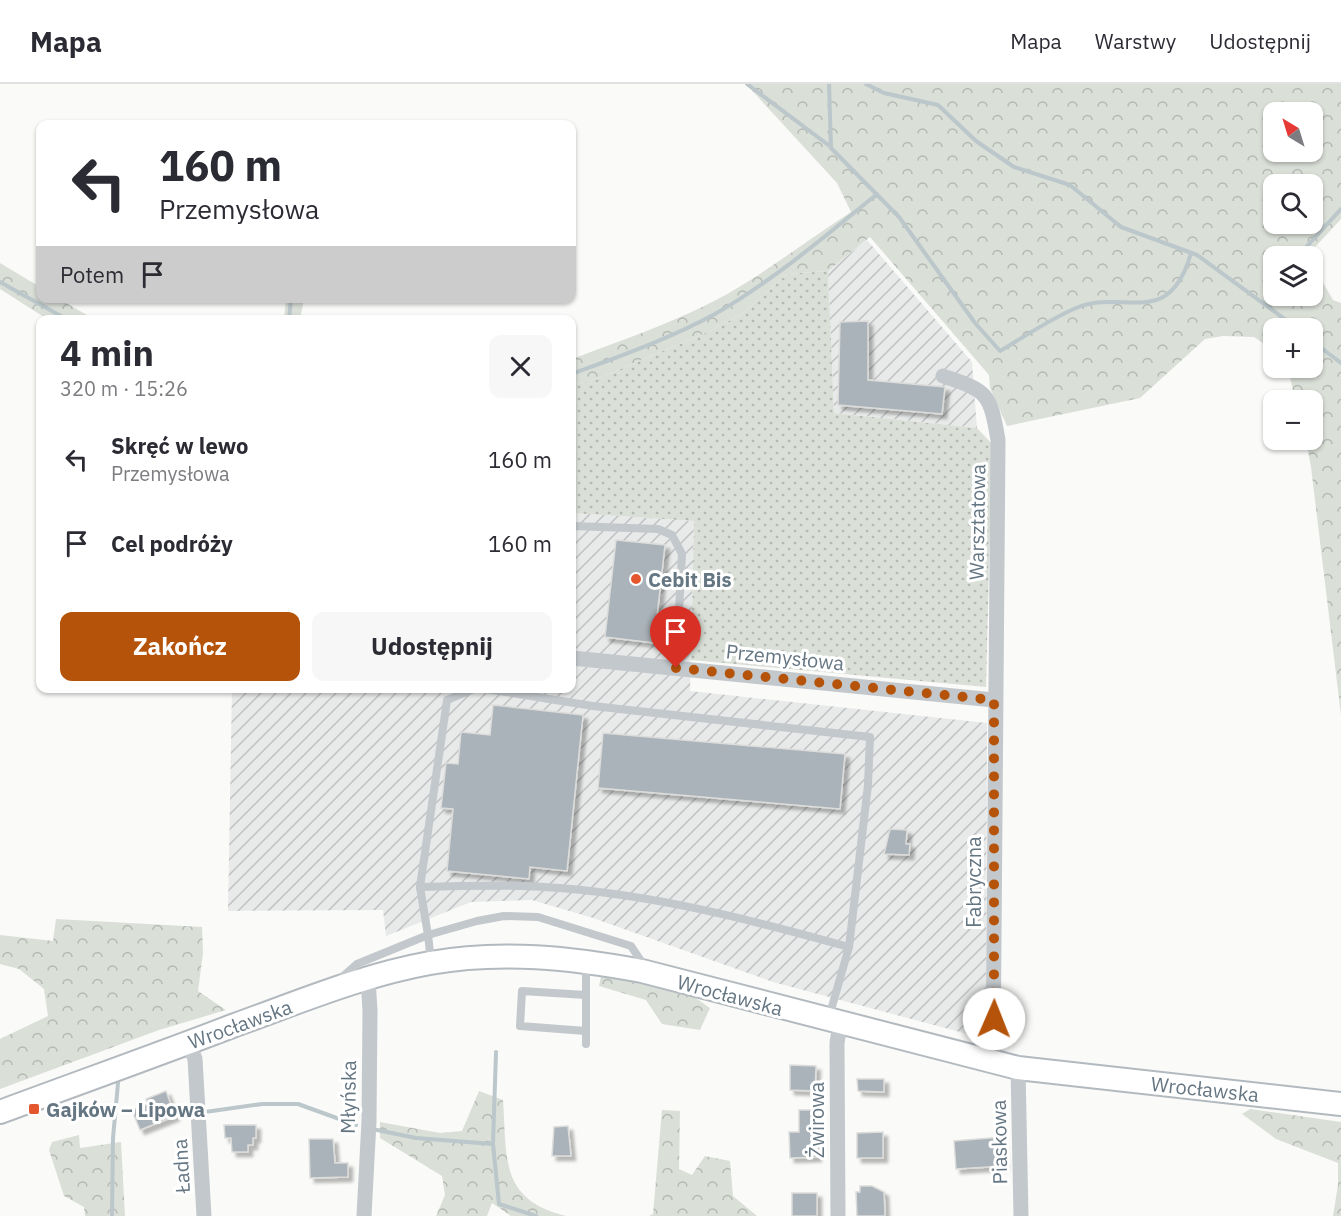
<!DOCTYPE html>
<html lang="pl">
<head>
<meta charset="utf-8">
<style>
  body { margin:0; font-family:"IBM Plex Sans",sans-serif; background:#f7f7f7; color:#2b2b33; height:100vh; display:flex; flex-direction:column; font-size:22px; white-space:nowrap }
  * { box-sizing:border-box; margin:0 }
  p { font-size:20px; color:#7c7c81 }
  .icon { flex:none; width:33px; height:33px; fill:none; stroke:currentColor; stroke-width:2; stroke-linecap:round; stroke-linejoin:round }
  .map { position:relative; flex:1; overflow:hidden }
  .side { position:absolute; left:36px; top:231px; width:540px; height:378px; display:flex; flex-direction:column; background:#fff; border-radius:12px; box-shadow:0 2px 4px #0004 }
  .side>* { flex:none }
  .guide { position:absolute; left:36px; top:36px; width:540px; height:183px; border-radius:12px; box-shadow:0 2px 4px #0004; background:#fff; color:#2b2b33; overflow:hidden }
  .needle { width:39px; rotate:322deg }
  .fabs { position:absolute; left:1263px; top:18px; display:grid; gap:12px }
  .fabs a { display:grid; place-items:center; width:60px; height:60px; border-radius:12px; background:#fff; box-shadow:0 2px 4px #0004; font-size:30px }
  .pin { position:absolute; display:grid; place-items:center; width:51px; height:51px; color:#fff; margin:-62px -26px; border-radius:50% 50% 50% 0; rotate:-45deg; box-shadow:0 0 6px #0007 }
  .pin .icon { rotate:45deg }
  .me { position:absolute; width:66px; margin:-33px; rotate:1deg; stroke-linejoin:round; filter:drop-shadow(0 0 4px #0008) }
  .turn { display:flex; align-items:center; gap:21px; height:126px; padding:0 24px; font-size:27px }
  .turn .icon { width:78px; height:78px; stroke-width:2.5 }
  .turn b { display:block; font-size:42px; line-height:51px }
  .then { display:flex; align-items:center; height:57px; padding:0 24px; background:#0003; gap:12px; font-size:22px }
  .round { display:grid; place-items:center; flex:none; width:63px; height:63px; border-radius:12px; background:#f7f7f7 }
  .overview { display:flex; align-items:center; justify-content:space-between; height:102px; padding:0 24px }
  h1 { font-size:36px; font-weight:800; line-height:45px }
  .action { display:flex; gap:12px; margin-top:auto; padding:12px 24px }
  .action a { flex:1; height:69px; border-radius:12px; background:#b45309; color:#fff; font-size:24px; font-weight:800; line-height:69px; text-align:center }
  .action a+a { background:#f7f7f7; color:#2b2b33 }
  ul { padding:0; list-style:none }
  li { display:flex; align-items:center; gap:18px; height:84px; padding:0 24px }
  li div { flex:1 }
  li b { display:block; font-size:22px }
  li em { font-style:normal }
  header { display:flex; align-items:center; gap:36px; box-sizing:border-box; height:84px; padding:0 30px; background:#fff; border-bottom:2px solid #e1e1e2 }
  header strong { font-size:28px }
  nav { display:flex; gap:33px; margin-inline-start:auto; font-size:21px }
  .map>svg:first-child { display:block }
  .industrial { fill:url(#industrial-furrows) }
  .grass { fill:url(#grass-dots) }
  .forest { fill:url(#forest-crowns); fill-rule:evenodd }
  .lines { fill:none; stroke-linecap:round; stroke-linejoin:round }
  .stream { stroke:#bbc7cb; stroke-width:4 }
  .building { fill:#aab3b9; stroke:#dcdcda; stroke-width:1.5; filter:url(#shadow) }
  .secondary-casing { stroke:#b3babf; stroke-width:26 }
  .lane { stroke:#c3c8cc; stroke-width:8 }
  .street { stroke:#c3c8cc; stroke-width:15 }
  .secondary { stroke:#fff; stroke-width:22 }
  .route { stroke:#b45309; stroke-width:10; stroke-dasharray:0 18 }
  .poi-dot { fill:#e4572e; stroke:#fff; stroke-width:2 }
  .labels { text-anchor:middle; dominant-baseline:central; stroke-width:6; stroke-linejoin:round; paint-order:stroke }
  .street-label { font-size:20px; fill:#657683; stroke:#fff }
  .poi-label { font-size:20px; font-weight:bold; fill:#657683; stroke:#fff; text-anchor:start }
</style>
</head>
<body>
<header>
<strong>Mapa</strong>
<nav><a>Mapa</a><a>Warstwy</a><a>Udostępnij</a></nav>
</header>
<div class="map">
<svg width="1341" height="1132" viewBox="0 0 1341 1132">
  <defs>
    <pattern id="industrial-furrows" width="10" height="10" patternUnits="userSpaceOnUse" patternTransform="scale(1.5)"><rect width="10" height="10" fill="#e8e9e9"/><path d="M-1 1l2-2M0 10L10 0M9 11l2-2" fill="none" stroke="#c0c1c2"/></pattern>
    <pattern id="grass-dots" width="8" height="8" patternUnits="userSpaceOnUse" patternTransform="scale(1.5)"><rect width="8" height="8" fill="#dadfd7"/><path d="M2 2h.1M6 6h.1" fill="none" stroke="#b4b9b4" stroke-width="1.8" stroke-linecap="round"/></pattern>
    <pattern id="forest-crowns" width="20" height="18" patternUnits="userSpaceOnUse" patternTransform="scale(1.5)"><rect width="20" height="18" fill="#dadfd7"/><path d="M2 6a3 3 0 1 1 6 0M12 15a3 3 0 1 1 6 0" fill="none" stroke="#b4b9b4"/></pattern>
    <filter id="shadow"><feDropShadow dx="4.5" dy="4.5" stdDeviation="1.5" flood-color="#0004"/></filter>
  </defs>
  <rect width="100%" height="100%" fill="#fafaf8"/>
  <g class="industrial">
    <polygon points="867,156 972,278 977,344 834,329 828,187"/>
    <polygon points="572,429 694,437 690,607 987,639 986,955 773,898 593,834 532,816 471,818 386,852 383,826 228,827 232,605 572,604"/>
  </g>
  <polygon class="grass" points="828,187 834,329 977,344 992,360 986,603 691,576 694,437 572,429 572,301 599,294 710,247 742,230 787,190"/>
  <g class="forest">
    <path d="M746 0H1341V135L1307 172H1274V212H1312L1313 181 1333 216 1341 219V631L1311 383 1306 356H1312V316H1295L1288 284H1312V244H1274L1273 266 1254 253 1223 252 1205 255 1140 314 1007 342 990 304 989 291 870 153 828 187 787 190 742 230 710 247 599 294 572 301V275C620 257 670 240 716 216 763 191 806 157 851 128L837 99ZM1274 28H1312V68H1274ZM1274 100H1312V140H1274Z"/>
    <polygon points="0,179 40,203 40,214 59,215 94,235 113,235 47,235 0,205"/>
    <polygon points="286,215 304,215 300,235 284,235"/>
    <polygon points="56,835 202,843 203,869 198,907 226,926 159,946 0,1005 0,955 48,932 44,905 19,885 0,880 0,851 53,857"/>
    <polygon points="601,892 687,908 710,924 700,946 662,940 646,916 599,902"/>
    <path d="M479 1007 503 1016C507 1073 499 1116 566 1132H511L492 1119 487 1132H436L445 1111 442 1092 380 1054V1038L440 1049 462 1047Z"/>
    <polygon points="1250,1025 1341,1038 1341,1132 1333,1132 1338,1101 1338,1079 1276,1055 1242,1030"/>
    <polygon points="662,1026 680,1027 679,1085 692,1091 705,1072 730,1077 733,1112 757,1132 649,1132 653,1130"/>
    <polygon points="79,1051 80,1064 121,1058 125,1132 85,1132 84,1123 64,1112 49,1066 52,1058"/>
  </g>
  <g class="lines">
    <g class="stream">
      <polyline points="747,0 831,63"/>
      <path d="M829 0 831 64 899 133 975 239 1000 267C1024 253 1050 235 1076 224 1124 204 1169 247 1191 169"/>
      <polyline points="866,0 884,9 938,21 976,57 1014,83 1070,101 1121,143 1197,171 1297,244"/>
      <polyline points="1298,172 1341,125"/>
      <polyline points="0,198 68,236"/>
      <polyline points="289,236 291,214"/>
      <polyline points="1312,257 1341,279"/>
      <path d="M572 290C620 272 669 255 715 230 771 198 827 151 877 110"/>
      <polyline points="496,968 493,1060 499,1120 536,1132"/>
      <polyline points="205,1028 262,1020 298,1020 356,1041"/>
      <polyline points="377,1046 416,1054 493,1060"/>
      <polyline points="112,1132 113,1054 118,999"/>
    </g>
  </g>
  <g class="building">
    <polygon points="868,237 868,296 945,303 942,330 838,321 840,238"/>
    <polygon points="616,456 665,461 654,559 605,553"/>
    <polygon points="493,621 583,631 567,787 530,783 529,795 447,787 453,725 441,724 446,679 458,680 461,648 490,651"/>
    <polygon points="603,649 845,670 840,725 598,704"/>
    <polygon points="890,745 907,746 906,760 910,760 909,771 884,770"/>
    <polygon points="790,981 816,982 815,1007 790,1006"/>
    <polygon points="857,995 884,995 884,1008 858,1007"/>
    <polygon points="166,1007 175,1032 140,1046 132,1026 148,1020 146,1015"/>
    <polygon points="799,1026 815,1026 817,1073 790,1074 789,1048 799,1048"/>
    <polygon points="224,1041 256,1041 256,1054 253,1054 253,1061 248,1061 248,1068 232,1068 231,1054 225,1054"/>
    <polygon points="568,1042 571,1072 552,1072 554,1043"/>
    <polygon points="883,1048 883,1074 857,1074 857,1049"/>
    <polygon points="1002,1053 1004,1082 956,1085 954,1057"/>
    <polygon points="309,1055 333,1055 335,1079 348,1079 348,1093 310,1094"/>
    <polygon points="860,1102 872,1102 884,1108 885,1132 857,1132 856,1108 860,1108"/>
    <rect x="792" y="1109" width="25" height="23"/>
  </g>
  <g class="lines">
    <defs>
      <path id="secondary" d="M0 1028C78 999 157 971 235 941 299 918 363 891 430 879 501 866 572 874 642 887L1018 984 1341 1020"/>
    </defs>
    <use href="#secondary" class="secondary-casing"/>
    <g class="lane">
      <polyline points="572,442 658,445 672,451 682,470 676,583"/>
      <polyline points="480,604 593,622 870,653 868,701 849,863 829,933"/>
      <polyline points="420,803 447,616 476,604"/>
      <polyline points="586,880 586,960"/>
      <path d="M645 883 631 862 538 833 504 832 477 837 428 851 420 803C453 802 487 801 521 802 632 805 742 833 849 863"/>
      <polyline points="340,895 357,880 428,851 431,877"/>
      <polyline points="586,947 520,942 522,907 586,911"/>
    </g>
    <g class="street">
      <path d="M943 292C988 307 990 309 998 356L993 979"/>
      <polyline points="572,574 994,616"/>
      <polyline points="189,959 195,975 204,1132"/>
      <polyline points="1018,984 1021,1132"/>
      <polyline points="364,1132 369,1037 370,927 368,894"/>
      <polyline points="838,1132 837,959 840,940"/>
    </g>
    <use href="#secondary" class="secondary"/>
  </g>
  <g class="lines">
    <polyline class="route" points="676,584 994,616 994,935"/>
  </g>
  <g class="poi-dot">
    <circle cx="636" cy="495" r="6"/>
    <rect x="28" y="1019" width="12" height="12" rx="3"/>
  </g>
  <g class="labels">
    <g class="street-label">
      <text transform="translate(977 438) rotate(-89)">Warsztatowa</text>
      <text transform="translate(785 573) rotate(6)">Przemysłowa</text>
      <text transform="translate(973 798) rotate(-90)">Fabryczna</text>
      <text transform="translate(730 911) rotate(15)">Wrocławska</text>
      <text transform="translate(240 940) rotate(-20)">Wrocławska</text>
      <text transform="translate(1205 1005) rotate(6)">Wrocławska</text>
      <text transform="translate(348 1013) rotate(-89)">Młyńska</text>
      <text transform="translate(816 1036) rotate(-90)">Żwirowa</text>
      <text transform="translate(999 1058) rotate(-91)">Piaskowa</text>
      <text transform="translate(181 1082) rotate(-93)">Ładna</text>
    </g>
    <g class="poi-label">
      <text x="648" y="495">Cebit Bis</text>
      <text x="46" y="1025">Gajków – Lipowa</text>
    </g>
  </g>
</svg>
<div class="fabs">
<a><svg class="needle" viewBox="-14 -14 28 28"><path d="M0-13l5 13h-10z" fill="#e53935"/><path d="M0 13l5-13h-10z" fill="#7c7c81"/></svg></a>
<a><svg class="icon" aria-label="search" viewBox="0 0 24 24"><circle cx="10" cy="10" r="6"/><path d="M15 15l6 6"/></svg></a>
<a><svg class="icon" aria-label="layers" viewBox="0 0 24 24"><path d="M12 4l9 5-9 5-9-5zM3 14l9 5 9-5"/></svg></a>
<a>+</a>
<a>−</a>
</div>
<div class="pin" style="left:676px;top:584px;background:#d93025"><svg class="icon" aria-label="arrive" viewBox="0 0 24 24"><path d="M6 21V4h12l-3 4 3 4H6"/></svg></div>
<svg class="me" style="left:994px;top:935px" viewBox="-20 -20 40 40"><circle r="19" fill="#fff"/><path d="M0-13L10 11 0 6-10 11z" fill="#b45309"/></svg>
<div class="guide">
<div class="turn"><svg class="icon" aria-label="left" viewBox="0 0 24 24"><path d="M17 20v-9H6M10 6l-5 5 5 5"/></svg><div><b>160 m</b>Przemysłowa</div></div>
<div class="then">Potem<svg class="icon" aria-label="arrive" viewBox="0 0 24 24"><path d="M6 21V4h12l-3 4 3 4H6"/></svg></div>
</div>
<section class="side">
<div class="overview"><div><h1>4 min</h1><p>320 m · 15:26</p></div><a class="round"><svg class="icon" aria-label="close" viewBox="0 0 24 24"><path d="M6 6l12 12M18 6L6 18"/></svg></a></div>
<ul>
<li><svg class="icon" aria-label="left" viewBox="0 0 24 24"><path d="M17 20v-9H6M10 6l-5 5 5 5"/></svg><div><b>Skręć w lewo</b><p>Przemysłowa</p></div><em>160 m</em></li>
<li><svg class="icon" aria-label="arrive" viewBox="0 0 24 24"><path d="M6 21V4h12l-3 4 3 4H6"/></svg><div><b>Cel podróży</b></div><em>160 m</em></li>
</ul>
<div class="action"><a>Zakończ</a><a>Udostępnij</a></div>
</section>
</div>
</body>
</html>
